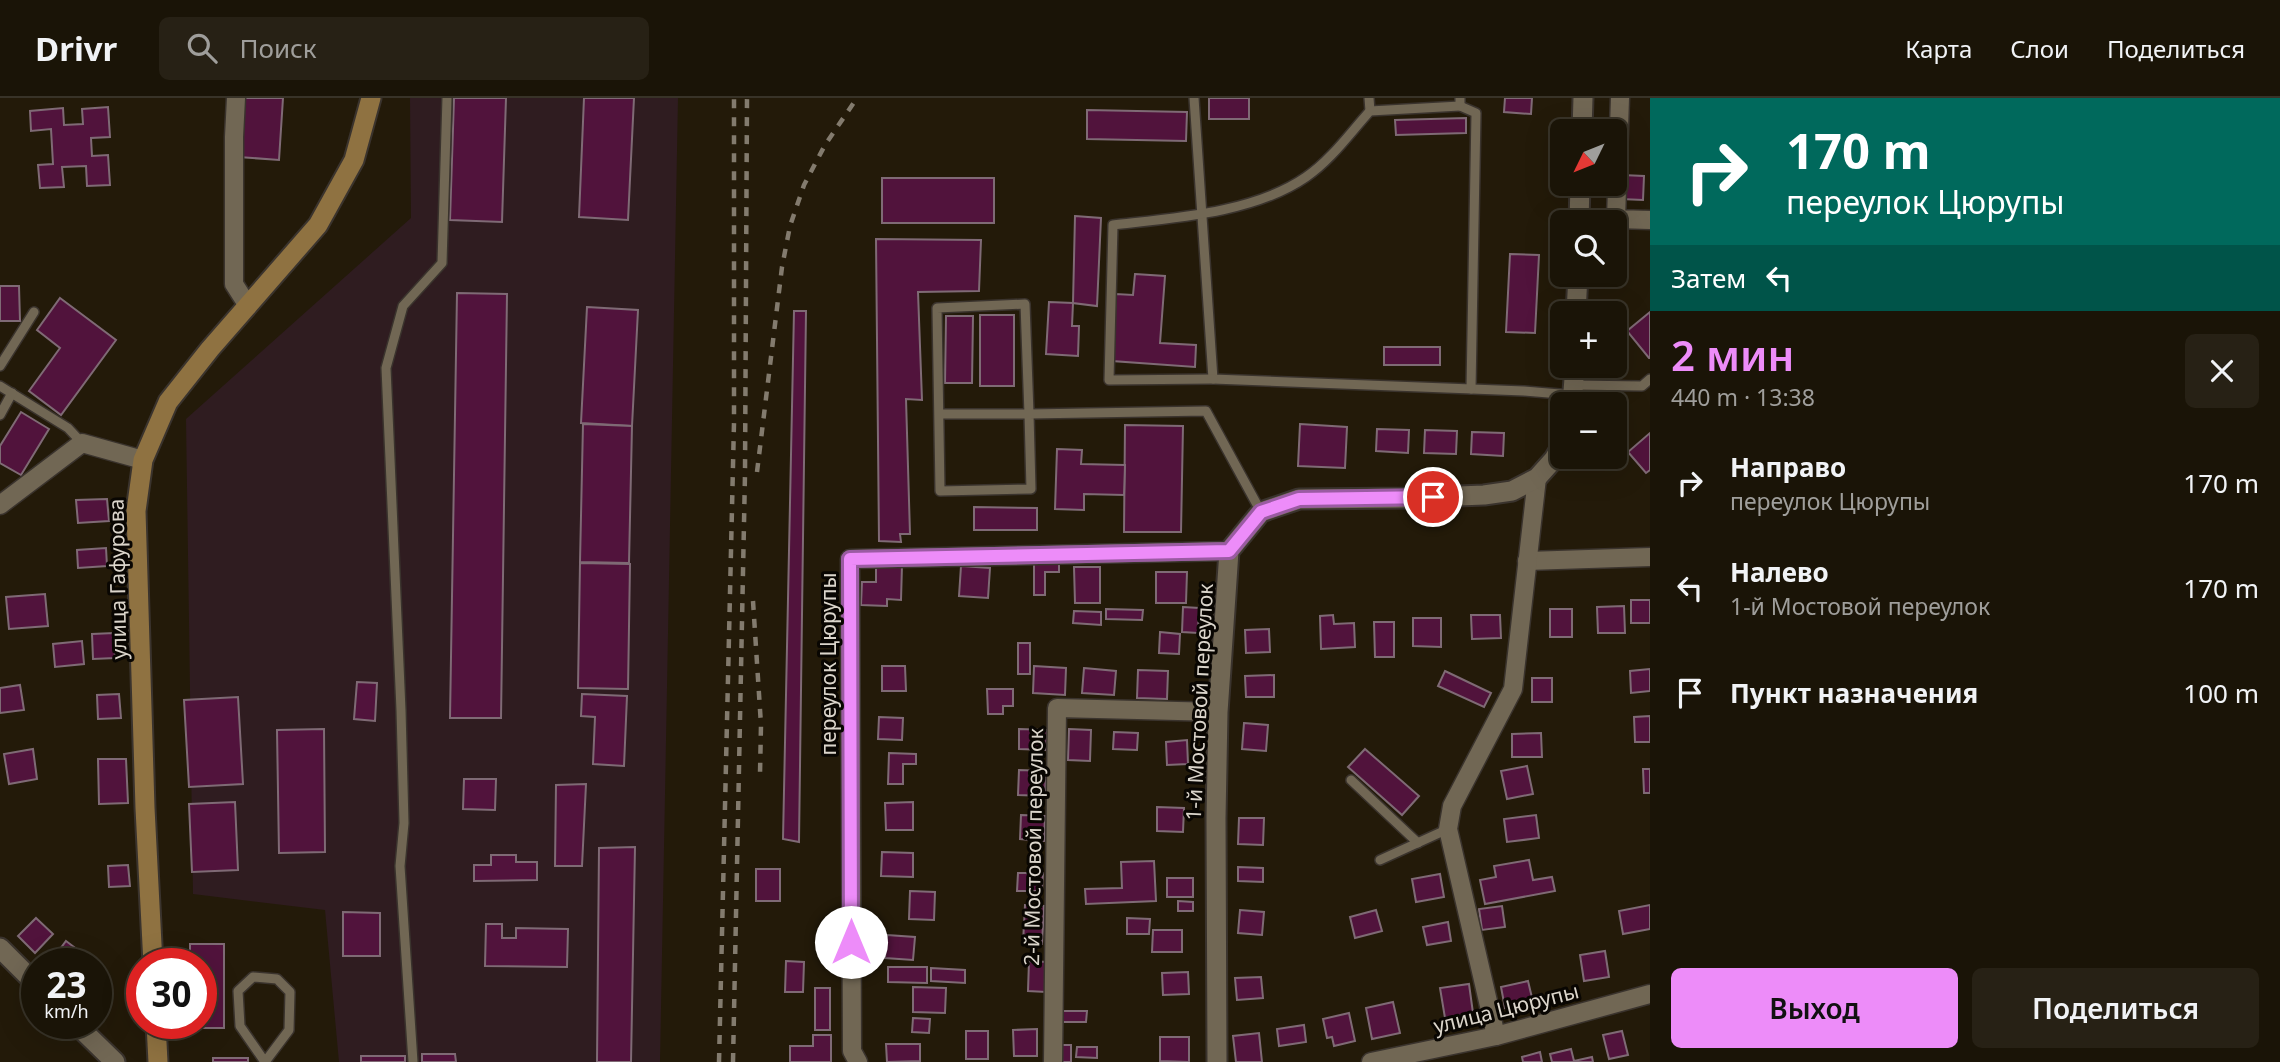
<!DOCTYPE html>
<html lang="ru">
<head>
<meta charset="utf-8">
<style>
  body { margin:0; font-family:"Noto Sans",sans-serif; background:#272115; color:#f1f3f6; height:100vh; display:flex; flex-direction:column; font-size:26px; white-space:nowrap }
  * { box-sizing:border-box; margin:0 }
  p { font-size:23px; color:#9f9e9b }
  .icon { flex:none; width:38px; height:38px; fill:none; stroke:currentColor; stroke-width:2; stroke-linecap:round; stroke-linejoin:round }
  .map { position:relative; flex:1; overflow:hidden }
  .panel { display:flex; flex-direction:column; background:#1a1407; width:630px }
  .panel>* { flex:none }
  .guide { background:#00695c; color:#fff; overflow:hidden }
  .needle { width:46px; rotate:227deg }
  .buttons { position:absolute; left:1550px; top:21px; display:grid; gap:14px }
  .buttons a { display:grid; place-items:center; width:77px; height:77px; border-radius:10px; background:#1a1407; box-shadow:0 7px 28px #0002,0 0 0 2px #383328; font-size:35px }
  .speed { position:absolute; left:21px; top:850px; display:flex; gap:14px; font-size:35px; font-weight:700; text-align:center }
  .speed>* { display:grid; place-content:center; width:91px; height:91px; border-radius:50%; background:#1a1407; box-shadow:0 7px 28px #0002,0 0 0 2px #383328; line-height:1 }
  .speed small { font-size:18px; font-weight:400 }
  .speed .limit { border:10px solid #d22; background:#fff; color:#111 }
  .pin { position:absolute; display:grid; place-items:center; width:60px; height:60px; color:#fff; margin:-30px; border:4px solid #fff; border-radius:50%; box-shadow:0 2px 7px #0007 }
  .me { position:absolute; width:77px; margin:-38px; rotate:0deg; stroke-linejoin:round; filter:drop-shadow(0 0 5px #0008) }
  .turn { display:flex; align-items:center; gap:24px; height:147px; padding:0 21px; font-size:32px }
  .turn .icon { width:91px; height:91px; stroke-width:2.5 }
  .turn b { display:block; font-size:49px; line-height:60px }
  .then { display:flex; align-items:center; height:66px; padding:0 21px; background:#0003; gap:14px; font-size:26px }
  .round { display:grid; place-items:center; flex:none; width:74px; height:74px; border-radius:10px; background:#272115 }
  .summary { display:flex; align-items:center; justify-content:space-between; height:119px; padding:0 21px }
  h1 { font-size:42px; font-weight:600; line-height:52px; color:#ed8cf9 }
  .cta { display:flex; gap:14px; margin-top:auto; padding:14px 21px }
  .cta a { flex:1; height:80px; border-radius:10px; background:#ed8cf9; color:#111; font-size:28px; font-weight:600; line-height:80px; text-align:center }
  .cta a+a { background:#272115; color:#f1f3f6 }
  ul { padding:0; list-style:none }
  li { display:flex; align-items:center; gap:21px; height:105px; padding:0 21px }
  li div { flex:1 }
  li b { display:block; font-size:26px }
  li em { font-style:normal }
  header { display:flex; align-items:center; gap:42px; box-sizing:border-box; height:98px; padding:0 35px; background:#1a1407; border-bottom:2px solid #383328 }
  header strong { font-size:33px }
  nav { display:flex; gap:38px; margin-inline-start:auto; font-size:24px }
  .search { width:490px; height:63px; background:#272115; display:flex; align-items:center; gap:18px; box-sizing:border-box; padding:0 24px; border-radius:10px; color:#9f9e9b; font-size:26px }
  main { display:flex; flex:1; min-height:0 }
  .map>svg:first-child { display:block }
  .industrial { fill:#2f1c20 }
  .building { fill:#51133c; stroke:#7f6a75; stroke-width:2 }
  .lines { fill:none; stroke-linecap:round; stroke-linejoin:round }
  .service-casing { stroke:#3a332d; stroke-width:12 }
  .minor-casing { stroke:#3a332d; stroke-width:21 }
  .tertiary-casing { stroke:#3a332d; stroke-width:23 }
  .secondary-casing { stroke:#3a332d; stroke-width:23 }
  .service { stroke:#716754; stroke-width:9 }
  .minor { stroke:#716754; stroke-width:18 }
  .tertiary { stroke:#716754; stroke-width:19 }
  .secondary { stroke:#8f7241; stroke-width:19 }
  .rail { stroke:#837b6e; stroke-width:4.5; stroke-dasharray:9 9; stroke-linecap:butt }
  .route-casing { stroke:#9a5ba2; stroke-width:18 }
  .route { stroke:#ed8cf9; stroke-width:12 }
  .labels { text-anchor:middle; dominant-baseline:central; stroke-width:6; stroke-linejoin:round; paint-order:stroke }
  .street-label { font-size:21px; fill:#dbd5cb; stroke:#090602 }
</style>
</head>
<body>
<header>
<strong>Drivr</strong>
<div class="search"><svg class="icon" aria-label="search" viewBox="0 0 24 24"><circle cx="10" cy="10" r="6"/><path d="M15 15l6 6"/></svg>Поиск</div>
<nav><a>Карта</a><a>Слои</a><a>Поделиться</a></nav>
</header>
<main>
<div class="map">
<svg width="1650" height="964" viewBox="0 0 1650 964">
  <rect width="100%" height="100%" fill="#231a09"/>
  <polygon class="industrial" points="410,0 678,0 660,964 339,964 325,812 193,796 186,321 411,120"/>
  <g class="building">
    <polygon points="242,0 283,0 279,62 239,59"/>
    <polygon points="454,0 506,0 502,124 450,122"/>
    <polygon points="584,0 634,0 628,122 579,119"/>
    <rect x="1209" y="0" width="40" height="21"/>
    <polygon points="1505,0 1532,0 1531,16 1504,14"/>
    <polygon points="108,9 110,39 91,40 92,58 108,57 110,87 87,88 86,68 62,69 64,89 40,90 38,67 53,66 51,31 31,33 30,13 63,10 64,27 83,26 82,11"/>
    <polygon points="1087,12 1187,14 1186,43 1087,41"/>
    <polygon points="1466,20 1466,35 1396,37 1395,22"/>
    <polygon points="1622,77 1644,78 1643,102 1621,101"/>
    <rect x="882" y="80" width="112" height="45"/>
    <polygon points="1075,118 1101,120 1097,208 1073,205"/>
    <polygon points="876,141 981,142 979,193 918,194 922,302 906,301 910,436 900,436 901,444 879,443"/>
    <polygon points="1510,156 1539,157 1535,235 1506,234"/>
    <polygon points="1135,176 1165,178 1160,245 1196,247 1195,269 1112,263 1116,196 1133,197"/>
    <polygon points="0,188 19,188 20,223 0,223"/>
    <polygon points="457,195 507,196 501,620 450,620"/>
    <polygon points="60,200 116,242 61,317 29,293 60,250 37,232"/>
    <polygon points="1049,204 1073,205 1072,228 1079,228 1078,258 1046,256"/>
    <polygon points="587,209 638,212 632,328 581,325"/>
    <polygon points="794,213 806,213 799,744 783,741"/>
    <polygon points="1650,214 1650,260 1649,260 1627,233"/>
    <rect x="980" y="217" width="34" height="71"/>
    <polygon points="946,218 973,218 972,285 945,285"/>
    <rect x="1384" y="249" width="56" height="18"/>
    <polygon points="21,314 49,331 21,377 0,365 0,348"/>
    <polygon points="583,326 632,328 629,465 580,464"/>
    <polygon points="1300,326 1347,329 1345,370 1298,368"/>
    <polygon points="1125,327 1183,328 1181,434 1124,434"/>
    <polygon points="1377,331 1409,332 1408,355 1376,353"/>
    <polygon points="1425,332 1457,333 1456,356 1424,355"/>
    <polygon points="1472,334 1504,335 1503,358 1471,356"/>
    <polygon points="1650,335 1650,372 1646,375 1628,354"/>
    <polygon points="1057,351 1082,352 1081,366 1125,367 1124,397 1084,396 1084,412 1055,411"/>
    <polygon points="107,401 109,423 78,425 76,402"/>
    <polygon points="974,409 1037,410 1037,432 974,432"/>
    <polygon points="106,450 107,468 78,470 77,452"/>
    <polygon points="1034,463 1059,464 1059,474 1045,474 1045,497 1034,497"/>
    <polygon points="580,465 630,466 628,591 578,590"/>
    <polygon points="876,466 902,467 901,502 887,501 887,508 861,507 862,484 876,484"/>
    <polygon points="961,468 990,470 988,500 959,498"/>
    <polygon points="1074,469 1100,469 1100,505 1075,505"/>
    <polygon points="1156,474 1187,474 1186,505 1156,505"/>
    <polygon points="45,496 48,528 9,531 6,499"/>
    <rect x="1631" y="502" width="19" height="23"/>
    <polygon points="1624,508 1625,535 1598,535 1597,509"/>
    <polygon points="1183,509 1199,510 1198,535 1182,534"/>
    <polygon points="1106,511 1143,512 1142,522 1106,521"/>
    <rect x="1550" y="511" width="22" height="28"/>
    <polygon points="1074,513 1101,514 1101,527 1073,525"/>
    <polygon points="1333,517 1334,526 1354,525 1355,549 1321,551 1320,518"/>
    <polygon points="1471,517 1500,517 1501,540 1472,541"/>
    <polygon points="1413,520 1441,520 1441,549 1413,548"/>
    <polygon points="1374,524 1394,524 1394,559 1375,559"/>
    <polygon points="1269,531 1270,554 1246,555 1245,532"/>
    <polygon points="1160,534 1180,536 1179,556 1159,555"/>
    <polygon points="114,535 115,560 93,561 92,536"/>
    <polygon points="82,543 84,566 55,569 53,546"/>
    <rect x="1018" y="545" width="12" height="31"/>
    <polygon points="882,568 905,568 906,593 882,593"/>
    <polygon points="1034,568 1066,570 1065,597 1033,595"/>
    <polygon points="1084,570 1116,573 1114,597 1082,595"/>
    <polygon points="1650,571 1650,593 1631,595 1630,573"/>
    <polygon points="1138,572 1168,573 1167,601 1137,600"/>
    <polygon points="1445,573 1491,595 1484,609 1438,588"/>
    <polygon points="1274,577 1274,599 1246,599 1245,578"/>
    <rect x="1532" y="580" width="20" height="24"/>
    <polygon points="357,584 377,585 375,623 354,621"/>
    <polygon points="20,587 24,612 0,615 0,590"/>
    <polygon points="987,591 1013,591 1013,608 1003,608 1003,616 988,616"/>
    <polygon points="119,596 121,620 98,621 97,597"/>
    <polygon points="582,596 627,598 624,668 593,666 595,619 581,618"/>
    <polygon points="238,599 243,686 189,689 184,602"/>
    <polygon points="1650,618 1650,644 1635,644 1634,619"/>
    <polygon points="879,619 903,620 902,642 878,641"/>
    <polygon points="1244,625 1268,627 1266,653 1242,651"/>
    <polygon points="324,631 325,754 279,755 277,632"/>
    <polygon points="1019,631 1047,632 1046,652 1019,651"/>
    <polygon points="1069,631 1091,632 1090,663 1068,662"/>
    <polygon points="1114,634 1138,635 1137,652 1113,651"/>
    <polygon points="1541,635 1542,659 1512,659 1512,636"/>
    <polygon points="1187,642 1188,666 1167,667 1166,644"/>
    <polygon points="33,651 37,681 9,686 4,656"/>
    <polygon points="1365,651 1419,698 1402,717 1348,669"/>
    <polygon points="889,655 916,656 916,666 903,666 903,686 888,686"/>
    <polygon points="98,661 126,661 128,705 99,706"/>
    <polygon points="1527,668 1533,696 1507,701 1501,673"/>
    <polygon points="1643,671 1650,671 1650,695 1644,695"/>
    <polygon points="1019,672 1046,673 1045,698 1018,697"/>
    <polygon points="464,681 496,681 495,712 463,711"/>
    <polygon points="586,686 582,768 555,768 556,687"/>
    <polygon points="235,704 238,772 192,774 189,706"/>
    <polygon points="913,704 913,732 886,732 885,705"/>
    <polygon points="1157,709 1184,710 1183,734 1157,733"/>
    <polygon points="1021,717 1045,718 1044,743 1020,741"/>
    <polygon points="1536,717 1539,740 1507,744 1504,721"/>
    <polygon points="1239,720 1264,720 1263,747 1238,746"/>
    <polygon points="635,749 631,964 597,964 599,750"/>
    <polygon points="882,754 913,755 913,779 881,778"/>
    <polygon points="491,757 516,757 516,764 537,764 537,782 474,783 474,767 491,767"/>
    <polygon points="1529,762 1533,782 1552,779 1555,793 1485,806 1480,782 1496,779 1494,768"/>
    <polygon points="1154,763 1156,803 1086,806 1085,791 1122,790 1121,764"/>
    <polygon points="128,767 130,788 109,789 108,768"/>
    <polygon points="1238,769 1263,770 1263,784 1238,783"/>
    <rect x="756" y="771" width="24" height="32"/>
    <polygon points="1018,775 1043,775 1042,793 1017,793"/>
    <polygon points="1440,776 1444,799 1416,804 1412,781"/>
    <rect x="1167" y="780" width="26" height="19"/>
    <polygon points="910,793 935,794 934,822 909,821"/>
    <polygon points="1178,803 1193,804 1193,813 1178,813"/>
    <polygon points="1025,807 1044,808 1042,846 1023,845"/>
    <polygon points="1650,807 1650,831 1623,836 1619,813"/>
    <polygon points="1502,808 1505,829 1482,832 1479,811"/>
    <polygon points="1240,812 1264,814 1262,837 1238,835"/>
    <polygon points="1376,812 1382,833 1355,840 1350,819"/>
    <polygon points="343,814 380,815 380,858 343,858"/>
    <polygon points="36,820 53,836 35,855 18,838"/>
    <polygon points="1127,820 1150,821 1149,836 1127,836"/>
    <polygon points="1448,824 1451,843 1427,847 1423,829"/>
    <polygon points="486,826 502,826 502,840 516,840 516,830 568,831 567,869 485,868"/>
    <polygon points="1153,832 1182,832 1182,854 1152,854"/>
    <polygon points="887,837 915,839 913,862 885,860"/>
    <polygon points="66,843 90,861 85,866 49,866"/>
    <polygon points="190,846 224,846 224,930 190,930 190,926 201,926 201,866 190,866"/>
    <polygon points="1605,853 1609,879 1584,883 1580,857"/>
    <polygon points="786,863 804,864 803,894 785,894"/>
    <polygon points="1029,863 1047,864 1046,894 1028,893"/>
    <polygon points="888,869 927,869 927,885 888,884"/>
    <polygon points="931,870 965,872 965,885 931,883"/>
    <polygon points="1188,874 1189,896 1163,897 1162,875"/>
    <polygon points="1261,879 1263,900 1237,902 1235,880"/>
    <polygon points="1528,883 1533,904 1505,910 1501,889"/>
    <polygon points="1469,886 1473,915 1445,920 1440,890"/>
    <polygon points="913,889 946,890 945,915 913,914"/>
    <rect x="815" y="890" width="15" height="42"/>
    <polygon points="1393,904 1400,935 1372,941 1366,910"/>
    <polygon points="1060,913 1087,913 1086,924 1060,924"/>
    <polygon points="1349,915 1355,943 1334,948 1332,939 1327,940 1323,921"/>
    <polygon points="913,920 930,921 929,935 912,934"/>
    <polygon points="1304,927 1306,944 1279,948 1277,931"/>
    <polygon points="1037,931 1037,958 1014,958 1013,932"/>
    <rect x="966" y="933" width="22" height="28"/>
    <polygon points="1622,933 1628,957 1609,961 1603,937"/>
    <polygon points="1259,935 1262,964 1236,964 1233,938"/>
    <polygon points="813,937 831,937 831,964 790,964 790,948 813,948"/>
    <polygon points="1160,939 1189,939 1189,964 1160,963"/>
    <polygon points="886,946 920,946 920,963 887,964"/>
    <rect x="1058" y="947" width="13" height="17"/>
    <polygon points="1077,949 1097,949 1097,960 1076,959"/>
    <polygon points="1571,951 1574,963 1592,959 1593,964 1552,964 1550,956"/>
    <polygon points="1540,954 1542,964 1523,964 1522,959"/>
    <polygon points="422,956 455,956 456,964 422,964"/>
    <rect x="361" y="958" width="44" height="6"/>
    <rect x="213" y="960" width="35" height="4"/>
  </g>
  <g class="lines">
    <defs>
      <g id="service">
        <polyline points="1194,0 1213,281 1524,293 1572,297"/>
        <polyline points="1369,0 1370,13"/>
        <polyline points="1460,8 1476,15 1471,291"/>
        <polyline points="0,268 34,214"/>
        <path d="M1213 281 1109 282 1113 127C1174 120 1254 115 1306 79 1331 62 1350 35 1370 13L1460 8V0"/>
        <polyline points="1574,287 1642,288 1650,281"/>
        <polyline points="0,288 68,330 82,345"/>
        <polyline points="939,316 1029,316 1025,206 937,210 940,393 1031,391 1029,316 1206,313 1261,414"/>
        <polyline points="0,317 12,295"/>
        <polyline points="1351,682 1418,745"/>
        <polyline points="1380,762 1448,731"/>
        <polyline points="265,964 240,928 238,893 253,879 277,881 290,894 289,932 265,964"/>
        <polyline points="413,964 400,768 404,725 401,612 386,270 403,208 442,165 447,0"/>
      </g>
      <g id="minor">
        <polyline points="236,0 234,39 234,186 248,208"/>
        <polyline points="1620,0 1616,121 1650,122"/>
        <polyline points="0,407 82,345 143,362"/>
        <polyline points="1527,463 1650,459"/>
        <polyline points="1496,938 1448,731 1452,708 1513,591 1537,380"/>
        <polyline points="858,964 852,953 850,461 1229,453"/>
        <polyline points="1053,964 1057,610 1218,614"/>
        <polyline points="1371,964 1496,938 1650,896"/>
      </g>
      <g id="tertiary">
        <polyline points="1582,33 1583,0"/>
        <polyline points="1579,124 1580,86"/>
        <polyline points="1576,215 1578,177"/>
        <polyline points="1572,306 1575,268"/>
        <polyline points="0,850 37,887"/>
        <polyline points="76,926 115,964"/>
        <polyline points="1217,964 1216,720 1218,614 1229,453 1261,414 1299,401 1408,400 1484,397 1512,393 1537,380 1554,361 1563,346"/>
      </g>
      <g id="secondary">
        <polyline points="153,866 145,710 136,413 143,362 168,304 210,251 318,127 354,62 371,0"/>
        <polyline points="156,926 158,964"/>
      </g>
    </defs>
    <use href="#service" class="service-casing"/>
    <use href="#minor" class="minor-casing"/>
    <use href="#tertiary" class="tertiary-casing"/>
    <use href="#secondary" class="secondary-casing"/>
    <use href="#service" class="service"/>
    <use href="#minor" class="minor"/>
    <use href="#tertiary" class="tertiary"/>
    <use href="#secondary" class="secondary"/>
    <g class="rail">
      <polyline points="757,374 782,169 790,128 804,87 825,47 857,0"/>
      <polyline points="753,503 761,627 760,676"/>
      <polyline points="719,964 734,325 734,0"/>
      <polyline points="733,964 745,376 747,0"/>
    </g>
  </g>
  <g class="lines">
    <defs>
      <polyline id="route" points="851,844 850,461 1229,453 1261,414 1299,401 1433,399"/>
    </defs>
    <use href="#route" class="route-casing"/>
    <use href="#route" class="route"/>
  </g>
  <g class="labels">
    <g class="street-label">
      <text transform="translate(117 481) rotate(-91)">улица Гафурова</text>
      <text transform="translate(828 566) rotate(-90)">переулок Цюрупы</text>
      <text transform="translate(1199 604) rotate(-87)">1-й Мостовой переулок</text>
      <text transform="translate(1033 749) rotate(-89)">2-й Мостовой переулок</text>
      <text transform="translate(1506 910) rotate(-14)">улица Цюрупы</text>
    </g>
  </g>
</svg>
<div class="buttons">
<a><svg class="needle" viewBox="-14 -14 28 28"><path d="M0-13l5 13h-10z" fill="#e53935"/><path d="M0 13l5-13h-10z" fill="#9f9e9b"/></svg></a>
<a><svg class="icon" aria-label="search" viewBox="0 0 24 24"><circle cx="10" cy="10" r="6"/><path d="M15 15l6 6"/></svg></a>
<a>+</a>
<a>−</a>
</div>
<div class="speed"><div>23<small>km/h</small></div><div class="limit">30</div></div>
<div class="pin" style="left:1433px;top:399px;background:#d93025"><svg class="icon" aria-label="arrive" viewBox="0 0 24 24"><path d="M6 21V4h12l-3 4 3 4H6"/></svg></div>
<svg class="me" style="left:851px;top:844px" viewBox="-20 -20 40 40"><circle r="19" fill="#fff"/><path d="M0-13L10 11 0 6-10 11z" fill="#ed8cf9"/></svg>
</div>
<section class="panel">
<div class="guide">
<div class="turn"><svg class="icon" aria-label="right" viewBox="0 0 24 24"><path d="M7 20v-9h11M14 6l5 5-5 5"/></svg><div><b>170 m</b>переулок Цюрупы</div></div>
<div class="then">Затем<svg class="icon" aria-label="left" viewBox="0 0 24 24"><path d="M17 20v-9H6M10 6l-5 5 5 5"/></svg></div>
</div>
<div class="summary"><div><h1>2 мин</h1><p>440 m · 13:38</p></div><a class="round"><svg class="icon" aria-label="close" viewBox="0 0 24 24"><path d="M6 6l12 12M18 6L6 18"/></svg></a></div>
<ul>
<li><svg class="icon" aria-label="right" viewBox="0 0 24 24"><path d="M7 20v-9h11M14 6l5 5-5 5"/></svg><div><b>Направо</b><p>переулок Цюрупы</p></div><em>170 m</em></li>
<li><svg class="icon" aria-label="left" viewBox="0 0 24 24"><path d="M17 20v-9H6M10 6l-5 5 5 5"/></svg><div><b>Налево</b><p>1-й Мостовой переулок</p></div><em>170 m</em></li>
<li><svg class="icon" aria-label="arrive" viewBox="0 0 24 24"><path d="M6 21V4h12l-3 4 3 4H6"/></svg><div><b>Пункт назначения</b></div><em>100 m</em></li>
</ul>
<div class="cta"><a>Выход</a><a>Поделиться</a></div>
</section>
</main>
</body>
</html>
